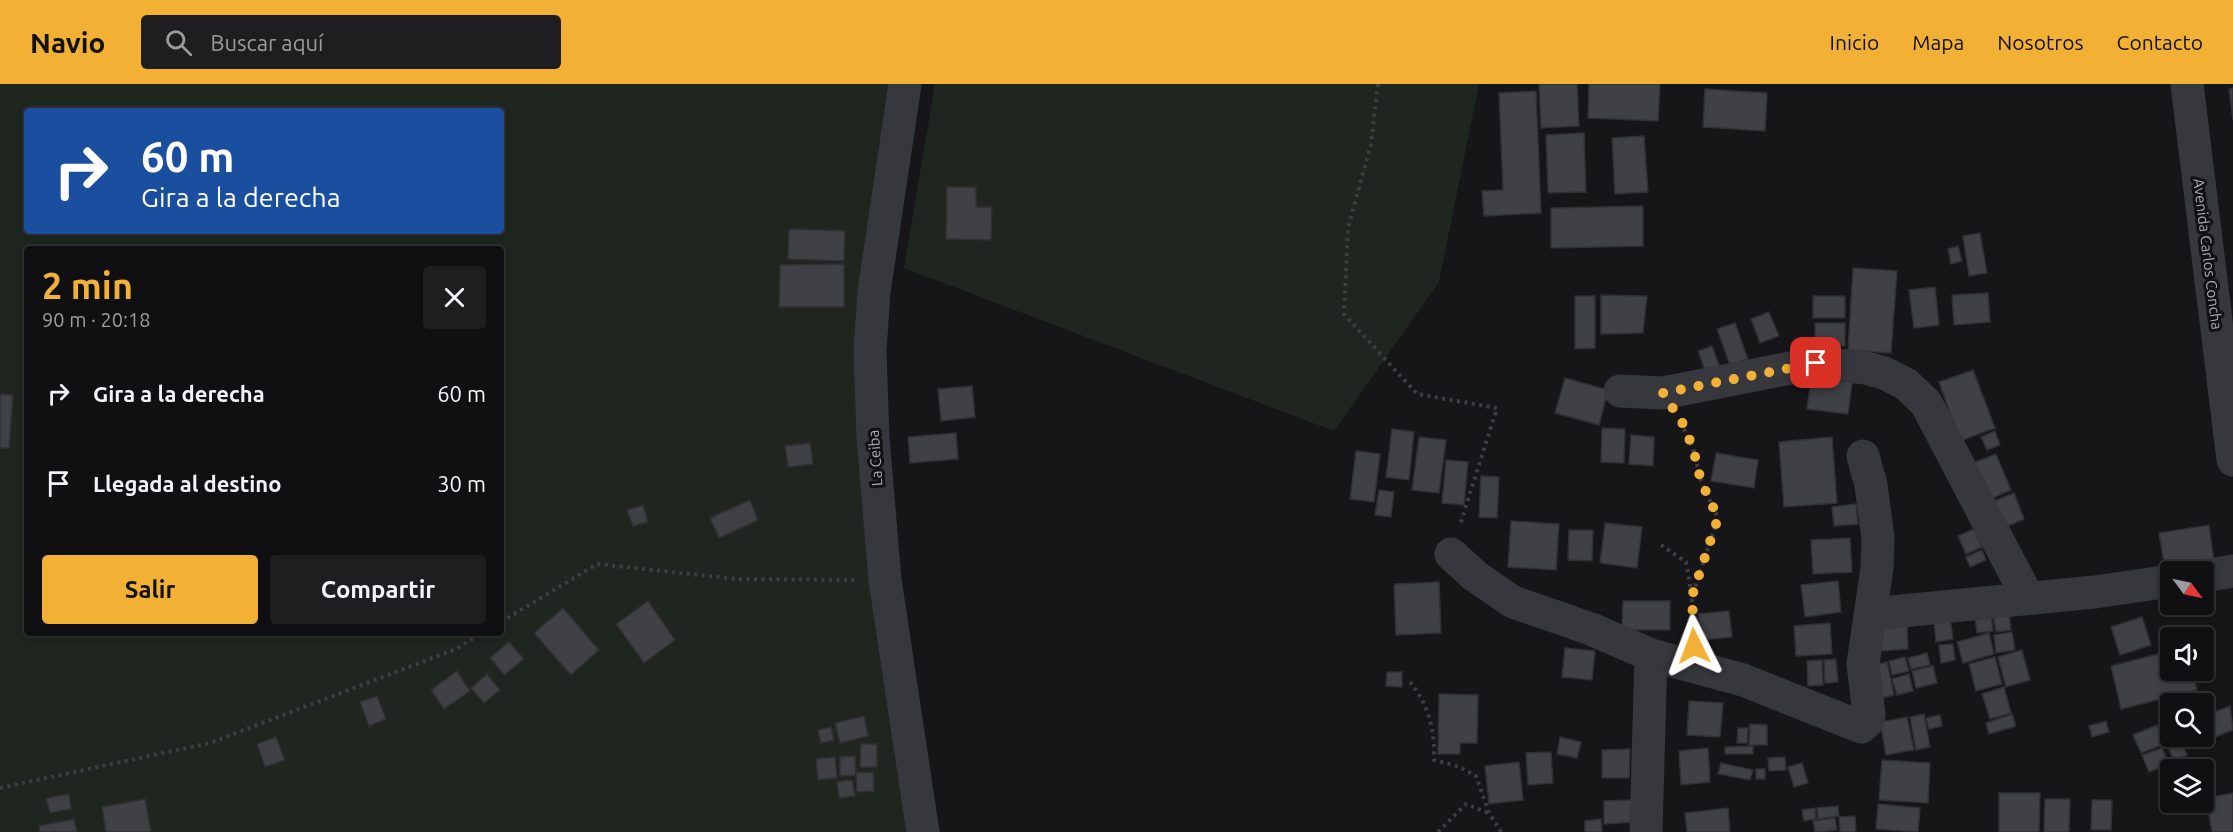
<!DOCTYPE html>
<html lang="es">
<head>
<meta charset="utf-8">
<style>
  body { margin:0; font-family:Ubuntu,sans-serif; background:#1e1e20; color:#f1f3f6; height:100vh; display:flex; flex-direction:column; font-size:22px; white-space:nowrap }
  * { box-sizing:border-box; margin:0 }
  p { font-size:20px; color:#9c9d9f }
  .icon { flex:none; width:33px; height:33px; fill:none; stroke:currentColor; stroke-width:2; stroke-linecap:round; stroke-linejoin:round }
  .map { position:relative; flex:1; overflow:hidden }
  .sheet { position:absolute; left:24px; top:162px; width:480px; height:390px; display:flex; flex-direction:column; background:#101012; border-radius:6px; box-shadow:0 3px 9px #0003,0 0 0 2px #303032 }
  .sheet>* { flex:none }
  .guide { position:absolute; left:24px; top:24px; width:480px; height:126px; border-radius:6px; box-shadow:0 3px 9px #0003,0 0 0 2px #303032; background:#1a4fa0; color:#fff; overflow:hidden }
  .needle { width:39px; rotate:123deg }
  .tools { position:absolute; left:2160px; top:477px; display:grid; gap:12px }
  .tools a { display:grid; place-items:center; width:54px; height:54px; border-radius:6px; background:#101012; box-shadow:0 3px 9px #0003,0 0 0 2px #303032; font-size:30px }
  .pin { position:absolute; display:grid; place-items:center; width:51px; height:51px; color:#fff; margin:-26px; border-radius:12px; box-shadow:0 3px 9px #0006 }
  .me { position:absolute; width:66px; margin:-33px; rotate:357deg; stroke-linejoin:round; filter:drop-shadow(0 0 4px #0008) }
  .turn { display:flex; align-items:center; gap:21px; height:126px; padding:0 18px; font-size:27px }
  .turn .icon { width:78px; height:78px; stroke-width:2.5 }
  .turn b { display:block; font-size:42px; line-height:51px }
  .round { display:grid; place-items:center; flex:none; width:63px; height:63px; border-radius:6px; background:#1e1e20 }
  .headline { display:flex; align-items:center; justify-content:space-between; height:102px; padding:0 18px }
  h1 { font-size:36px; font-weight:700; line-height:45px; color:#f2b134 }
  .primary-button { display:flex; gap:12px; margin-top:auto; padding:12px 18px }
  .primary-button a { flex:1; height:69px; border-radius:6px; background:#f2b134; color:#111; font-size:24px; font-weight:700; line-height:69px; text-align:center }
  .primary-button a+a { background:#1e1e20; color:#f1f3f6 }
  ul { padding:0; list-style:none }
  li { display:flex; align-items:center; gap:18px; height:90px; padding:0 18px }
  li div { flex:1 }
  li b { display:block; font-size:22px }
  li em { font-style:normal }
  header { display:flex; align-items:center; gap:36px; box-sizing:border-box; height:84px; padding:0 30px; background:#f2b134; color:#111 }
  header strong { font-size:28px }
  nav { display:flex; gap:33px; margin-inline-start:auto; font-size:21px }
  .search { width:420px; height:54px; background:#1e1e20; display:flex; align-items:center; gap:15px; box-sizing:border-box; padding:0 21px; border-radius:6px; color:#9c9d9f; font-size:22px }
  .map>svg:first-child { display:block }
  .green { fill:#1e261f; fill-rule:evenodd }
  .building { fill:#404145; stroke:#303034; stroke-width:1.5 }
  .lines { fill:none; stroke-linecap:round; stroke-linejoin:round }
  .path { stroke:#3d3f44; stroke-width:4; stroke-dasharray:3 4.5; stroke-linecap:butt }
  .minor { stroke:#37383d; stroke-width:33 }
  .tertiary { stroke:#37383d; stroke-width:33 }
  .route { stroke:#f2b134; stroke-width:10; stroke-dasharray:0 18 }
  .labels { text-anchor:middle; dominant-baseline:central; stroke-width:6; stroke-linejoin:round; paint-order:stroke }
  .street-label { font-size:15px; fill:#a8adb8; stroke:#111113 }
</style>
</head>
<body>
<header>
<strong>Navio</strong>
<div class="search"><svg class="icon" aria-label="search" viewBox="0 0 24 24"><circle cx="10" cy="10" r="6"/><path d="M15 15l6 6"/></svg>Buscar aquí</div>
<nav><a>Inicio</a><a>Mapa</a><a>Nosotros</a><a>Contacto</a></nav>
</header>
<div class="map">
<svg width="2233" height="748" viewBox="0 0 2233 748">
  <rect width="100%" height="100%" fill="#161618"/>
  <g class="green">
    <path d="M0 0H910L872 211 920 748H0ZM27 27H501V147H27ZM27 165H501V549H27Z"/>
    <polygon points="935,0 1479,0 1439,198 1334,347 904,184"/>
  </g>
  <g class="building">
    <polygon points="1539,0 1577,0 1579,42 1541,44"/>
    <polygon points="1589,0 1660,0 1658,37 1588,34"/>
    <polygon points="2233,4 2233,36 2229,5"/>
    <polygon points="1705,5 1767,9 1765,47 1703,43"/>
    <polygon points="1536,7 1541,129 1484,132 1482,107 1503,106 1499,9"/>
    <polygon points="1584,49 1586,108 1548,109 1546,51"/>
    <polygon points="1644,52 1648,108 1615,110 1612,54"/>
    <polygon points="947,103 976,103 976,123 992,123 991,156 946,155"/>
    <polygon points="1643,122 1643,162 1551,164 1551,124"/>
    <polygon points="789,145 845,147 844,177 788,175"/>
    <polygon points="1980,149 1987,189 1969,192 1963,152"/>
    <polygon points="1958,162 1962,177 1951,180 1948,165"/>
    <polygon points="844,180 844,223 779,223 780,181"/>
    <polygon points="1853,184 1897,187 1891,269 1848,266"/>
    <polygon points="1935,203 1939,241 1914,244 1909,206"/>
    <polygon points="1988,209 1990,238 1954,241 1952,211"/>
    <polygon points="1601,211 1647,212 1643,249 1601,250"/>
    <polygon points="1575,212 1595,212 1595,264 1575,265"/>
    <rect x="1813" y="212" width="32" height="22"/>
    <polygon points="1769,228 1779,252 1760,259 1751,235"/>
    <polygon points="1735,239 1748,275 1730,281 1717,245"/>
    <rect x="1815" y="239" width="30" height="23"/>
    <polygon points="1712,262 1722,289 1708,294 1698,267"/>
    <polygon points="1973,286 1995,344 1960,357 1939,298"/>
    <polygon points="1812,287 1853,292 1848,330 1807,325"/>
    <polygon points="1565,294 1608,306 1599,341 1555,329"/>
    <polygon points="972,302 975,333 941,337 938,305"/>
    <polygon points="0,310 13,311 9,364 0,364"/>
    <polygon points="1602,344 1625,345 1624,379 1601,378"/>
    <polygon points="1392,345 1414,348 1409,396 1386,393"/>
    <polygon points="1995,347 2000,361 1987,366 1981,353"/>
    <polygon points="956,349 958,375 910,379 908,353"/>
    <polygon points="1631,351 1654,353 1653,382 1629,380"/>
    <polygon points="1419,353 1446,356 1439,409 1412,406"/>
    <polygon points="1832,353 1837,419 1784,423 1779,358"/>
    <polygon points="810,359 813,380 788,383 785,362"/>
    <polygon points="1356,367 1380,370 1374,418 1350,415"/>
    <polygon points="1716,369 1758,376 1754,404 1711,397"/>
    <polygon points="1996,370 2011,406 1986,417 1971,380"/>
    <polygon points="1446,376 1468,378 1464,421 1442,419"/>
    <polygon points="1481,392 1499,393 1497,434 1479,433"/>
    <polygon points="1379,406 1394,408 1391,433 1375,431"/>
    <polygon points="2014,409 2024,435 2003,444 1992,418"/>
    <polygon points="750,416 758,436 719,454 710,434"/>
    <polygon points="1856,420 1858,440 1834,442 1832,423"/>
    <polygon points="643,421 648,438 633,442 627,426"/>
    <polygon points="1511,437 1559,440 1556,486 1508,483"/>
    <polygon points="1605,439 1642,443 1637,484 1600,479"/>
    <polygon points="2209,441 2214,478 2165,485 2159,449"/>
    <polygon points="1974,445 1982,463 1966,470 1958,452"/>
    <polygon points="1569,446 1593,446 1592,477 1568,476"/>
    <polygon points="1850,454 1852,488 1813,490 1811,456"/>
    <polygon points="1982,466 1986,476 1970,483 1966,473"/>
    <polygon points="1838,497 1841,528 1805,533 1801,501"/>
    <polygon points="1439,498 1441,549 1396,551 1394,500"/>
    <polygon points="648,517 675,556 644,579 616,540"/>
    <polygon points="1623,517 1670,517 1670,546 1622,546"/>
    <polygon points="563,524 599,566 571,591 534,549"/>
    <polygon points="1729,527 1732,553 1701,556 1698,530"/>
    <polygon points="2009,529 2011,546 1996,548 1993,531"/>
    <polygon points="1991,531 1993,547 1977,549 1975,533"/>
    <polygon points="2142,533 2151,561 2120,571 2111,543"/>
    <polygon points="1950,534 1953,555 1936,558 1934,537"/>
    <polygon points="1830,539 1832,570 1796,572 1794,542"/>
    <polygon points="1907,540 1908,565 1882,567 1880,542"/>
    <polygon points="2012,548 2015,566 1996,569 1994,551"/>
    <polygon points="1989,549 1994,570 1963,579 1957,558"/>
    <polygon points="509,558 524,575 504,591 490,574"/>
    <polygon points="1953,560 1955,576 1941,579 1939,561"/>
    <polygon points="1565,564 1595,567 1592,596 1562,593"/>
    <polygon points="2022,566 2030,596 2006,603 1998,573"/>
    <polygon points="2170,567 2170,586 2192,586 2197,606 2121,625 2111,582"/>
    <polygon points="1927,569 1930,581 1911,585 1908,574"/>
    <polygon points="1905,573 1909,587 1892,591 1889,577"/>
    <polygon points="1995,573 2002,600 1976,607 1969,580"/>
    <polygon points="1836,575 1838,598 1825,599 1824,576"/>
    <polygon points="1822,576 1823,601 1808,602 1807,577"/>
    <polygon points="1887,578 1894,611 1876,615 1868,583"/>
    <polygon points="1933,582 1937,599 1916,604 1912,587"/>
    <polygon points="457,587 470,607 444,625 431,606"/>
    <polygon points="1387,588 1402,588 1402,603 1386,602"/>
    <polygon points="487,590 500,606 484,619 471,604"/>
    <polygon points="1909,590 1913,607 1897,611 1892,595"/>
    <polygon points="2004,603 2011,629 1990,635 1982,610"/>
    <polygon points="1439,610 1478,611 1477,659 1460,659 1460,670 1438,670"/>
    <polygon points="377,612 386,635 369,642 360,618"/>
    <polygon points="2206,614 2212,629 2230,622 2233,646 2187,664 2183,652 2204,652 2204,620 2193,620"/>
    <polygon points="1689,617 1723,619 1720,653 1687,651"/>
    <polygon points="1924,630 1930,663 1916,666 1910,633"/>
    <polygon points="2012,630 2016,642 1989,650 1986,639"/>
    <polygon points="1940,631 1942,642 1929,645 1926,634"/>
    <polygon points="864,632 868,652 840,659 835,639"/>
    <polygon points="1907,633 1914,666 1886,671 1880,638"/>
    <polygon points="2106,637 2109,648 2092,653 2089,642"/>
    <polygon points="1750,640 1767,641 1767,661 1749,661"/>
    <polygon points="2157,641 2165,660 2141,669 2133,651"/>
    <polygon points="831,643 834,656 821,659 818,646"/>
    <polygon points="2170,643 2170,652 2179,652 2187,671 2174,677 2161,646"/>
    <polygon points="1738,644 1748,644 1747,659 1737,659"/>
    <polygon points="276,653 285,676 265,683 257,660"/>
    <polygon points="1560,653 1581,658 1577,674 1557,670"/>
    <polygon points="861,660 877,660 877,683 860,683"/>
    <polygon points="1753,662 1753,670 1725,670 1725,663"/>
    <polygon points="1708,664 1710,698 1681,701 1679,667"/>
    <polygon points="2162,664 2169,680 2149,688 2142,671"/>
    <polygon points="1630,665 1629,694 1602,694 1602,666"/>
    <polygon points="1551,668 1553,699 1528,701 1526,669"/>
    <polygon points="855,672 856,691 840,692 840,673"/>
    <polygon points="835,673 837,694 818,696 816,675"/>
    <polygon points="1785,673 1786,686 1769,687 1768,674"/>
    <polygon points="1882,676 1930,679 1928,719 1879,716"/>
    <polygon points="1519,678 1523,716 1489,720 1485,682"/>
    <polygon points="1721,679 1753,686 1750,696 1718,690"/>
    <polygon points="1802,679 1808,699 1794,703 1788,683"/>
    <rect x="1756" y="685" width="9" height="10"/>
    <polygon points="873,688 874,707 857,708 856,689"/>
    <polygon points="852,696 855,712 839,714 837,698"/>
    <polygon points="1999,709 2040,709 2039,748 1999,748"/>
    <polygon points="2233,709 2233,748 2212,748 2206,714"/>
    <polygon points="69,710 71,725 50,729 46,714"/>
    <polygon points="145,715 151,748 106,748 102,723"/>
    <polygon points="2045,715 2070,715 2069,748 2044,748"/>
    <polygon points="1634,716 1635,738 1604,740 1604,717"/>
    <polygon points="2092,716 2112,716 2111,746 2091,746"/>
    <polygon points="1878,720 1920,724 1918,748 1876,745"/>
    <polygon points="1838,722 1839,732 1818,735 1817,724"/>
    <polygon points="1728,724 1730,748 1687,748 1685,729"/>
    <polygon points="1815,724 1816,735 1804,737 1802,726"/>
    <polygon points="1855,732 1856,748 1840,748 1839,733"/>
    <polygon points="1835,734 1837,746 1815,748 1813,737"/>
    <polygon points="74,735 77,748 40,748 39,742"/>
    <polygon points="1601,735 1602,748 1585,748 1585,737"/>
  </g>
  <g class="lines">
    <g class="path">
      <polyline points="1378,0 1371,60 1348,144 1344,230 1417,310 1497,324 1460,441"/>
      <polyline points="1681,338 1693,364 1701,397 1718,434 1692,512"/>
      <polyline points="1661,461 1686,478 1692,512 1693,549"/>
      <polyline points="501,538 597,480 736,495 854,496"/>
      <path d="M1410 598C1429 621 1435 647 1434 676L1460 683 1476 692 1489 729 1501 748"/>
      <polyline points="0,704 210,659 456,565 482,549"/>
      <polyline points="1438,748 1466,720 1488,729"/>
    </g>
    <g class="minor">
      <polyline points="905,0 874,208 870,267 873,353 885,496 923,748"/>
      <polyline points="1620,307 1663,309 1816,279 1866,284 1884,289 1906,300 1926,319 2028,514"/>
      <polyline points="1451,470 1475,492 1513,518 1591,545 1651,571 1743,596 1861,643 1868,637 1869,630 1863,580 1877,484 1878,454 1871,401 1863,372"/>
      <polyline points="2204,492 2233,487"/>
      <polyline points="1871,530 2095,508 2170,497"/>
      <polyline points="1646,748 1651,571"/>
    </g>
    <polyline class="tertiary" points="2187,0 2233,376"/>
  </g>
  <g class="lines">
    <polyline class="route" points="1694,562 1692,512 1718,434 1701,397 1693,364 1683,340 1663,309 1816,279"/>
  </g>
  <g class="labels">
    <g class="street-label">
      <text transform="translate(2208 170) rotate(83)">Avenida Carlos Concha</text>
      <text transform="translate(875 374) rotate(-94)">La Ceiba</text>
    </g>
  </g>
</svg>
<div class="tools">
<a><svg class="needle" viewBox="-14 -14 28 28"><path d="M0-13l5 13h-10z" fill="#e53935"/><path d="M0 13l5-13h-10z" fill="#9c9d9f"/></svg></a>
<a><svg class="icon" aria-label="sound" viewBox="0 0 24 24"><path d="M4 9h4l5-4v14l-5-4H4zM17 9q2 3 0 6"/></svg></a>
<a><svg class="icon" aria-label="search" viewBox="0 0 24 24"><circle cx="10" cy="10" r="6"/><path d="M15 15l6 6"/></svg></a>
<a><svg class="icon" aria-label="layers" viewBox="0 0 24 24"><path d="M12 4l9 5-9 5-9-5zM3 14l9 5 9-5"/></svg></a>
</div>
<div class="pin" style="left:1816px;top:279px;background:#d93025"><svg class="icon" aria-label="arrive" viewBox="0 0 24 24"><path d="M6 21V4h12l-3 4 3 4H6"/></svg></div>
<svg class="me" style="left:1694px;top:562px" viewBox="-20 -20 40 40"><path d="M0-17L14 15 0 8-14 15z" fill="#f2b134" stroke="#fff" stroke-width="4"/></svg>
<div class="guide">
<div class="turn"><svg class="icon" aria-label="right" viewBox="0 0 24 24"><path d="M7 20v-9h11M14 6l5 5-5 5"/></svg><div><b>60 m</b>Gira a la derecha</div></div>
</div>
<section class="sheet">
<div class="headline"><div><h1>2 min</h1><p>90 m · 20:18</p></div><a class="round"><svg class="icon" aria-label="close" viewBox="0 0 24 24"><path d="M6 6l12 12M18 6L6 18"/></svg></a></div>
<ul>
<li><svg class="icon" aria-label="right" viewBox="0 0 24 24"><path d="M7 20v-9h11M14 6l5 5-5 5"/></svg><div><b>Gira a la derecha</b></div><em>60 m</em></li>
<li><svg class="icon" aria-label="arrive" viewBox="0 0 24 24"><path d="M6 21V4h12l-3 4 3 4H6"/></svg><div><b>Llegada al destino</b></div><em>30 m</em></li>
</ul>
<div class="primary-button"><a>Salir</a><a>Compartir</a></div>
</section>
</div>
</body>
</html>
